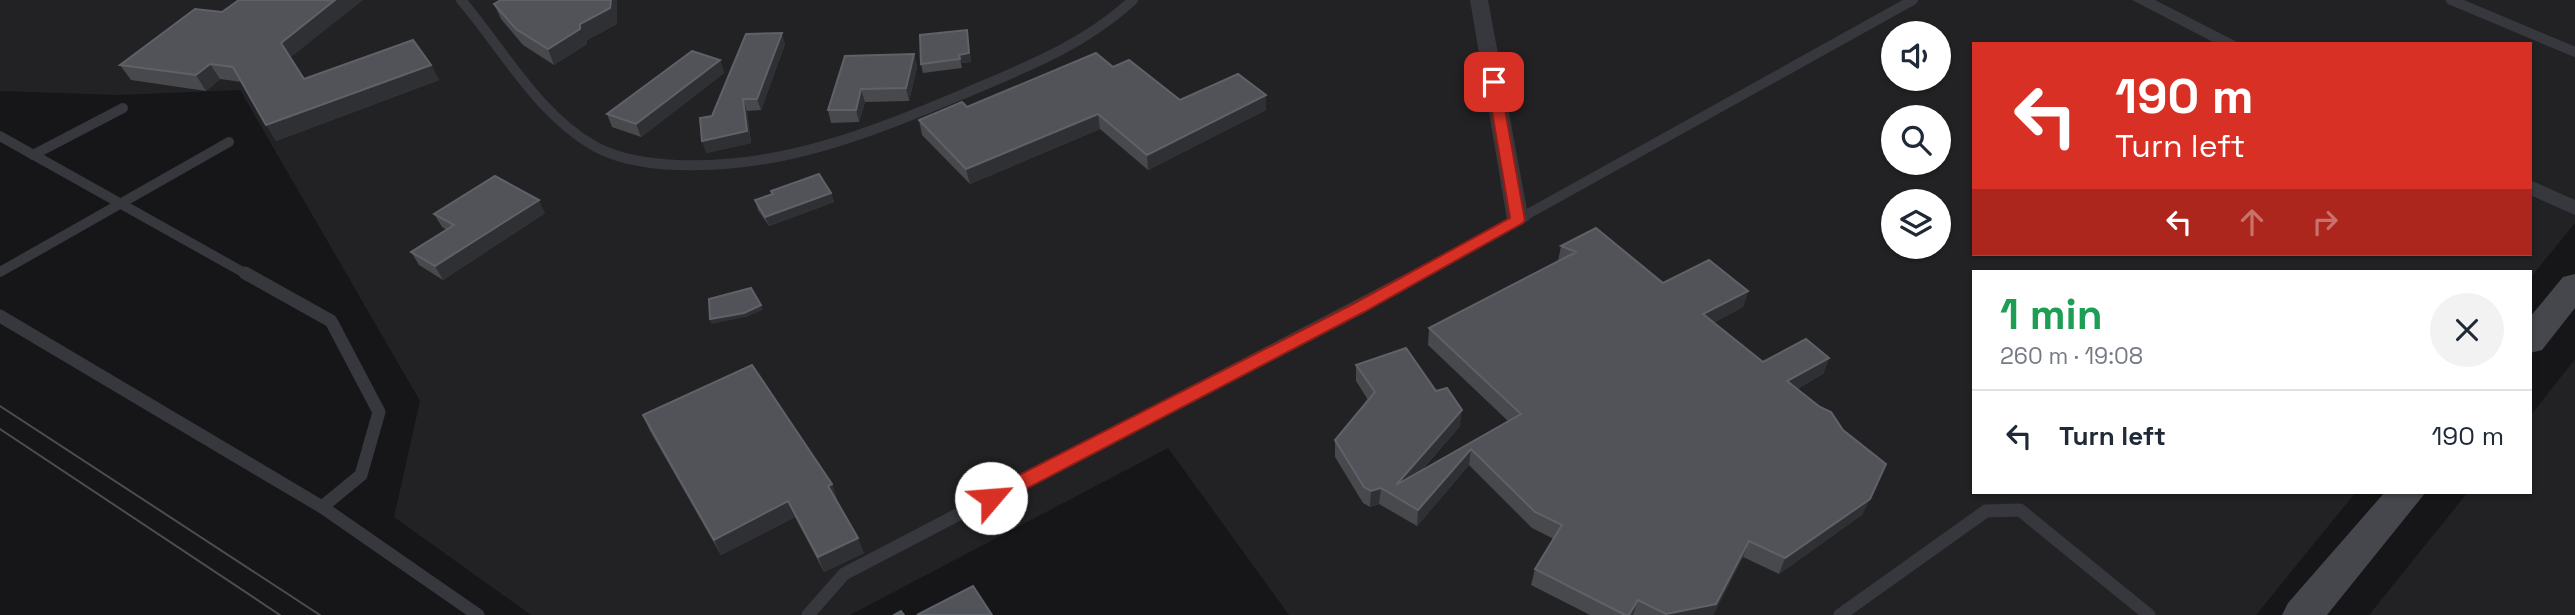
<!DOCTYPE html>
<html lang="en">
<head>
<meta charset="utf-8">
<style>
  body { margin:0; font-family:"Space Grotesk",sans-serif; background:#f2f2f3; color:#1f2937; height:100vh; display:flex; flex-direction:column; font-size:26px; white-space:nowrap }
  * { box-sizing:border-box; margin:0 }
  p { font-size:23px; color:#747a83 }
  .icon { flex:none; width:38px; height:38px; fill:none; stroke:currentColor; stroke-width:2; stroke-linecap:round; stroke-linejoin:round }
  .map { position:relative; flex:1; overflow:hidden }
  .details { position:absolute; left:1972px; top:270px; width:560px; height:224px; display:flex; flex-direction:column; background:#fff; border-radius:0px; box-shadow:0 2px 5px #0004 }
  .details>* { flex:none }
  .banner { position:absolute; left:1972px; top:42px; width:560px; height:214px; border-radius:0px; box-shadow:0 2px 5px #0004; background:#d93025; color:#fff; overflow:hidden }
  .buttons { position:absolute; left:1881px; top:21px; display:grid; gap:14px }
  .buttons a { display:grid; place-items:center; width:70px; height:70px; border-radius:50%; background:#fff; box-shadow:0 2px 5px #0004; font-size:35px }
  .pin { position:absolute; display:grid; place-items:center; width:60px; height:60px; color:#fff; margin:-30px; border-radius:14px; box-shadow:0 4px 10px #0006 }
  .me { position:absolute; width:77px; margin:-38px; rotate:63deg; stroke-linejoin:round; filter:drop-shadow(0 0 5px #0008) }
  .turn { display:flex; align-items:center; gap:24px; height:147px; padding:0 28px; font-size:32px }
  .turn .icon { width:91px; height:91px; stroke-width:2.5 }
  .turn b { display:block; font-size:49px; line-height:60px }
  .lanes { display:flex; align-items:center; height:66px; padding:0 28px; background:#0003; justify-content:center; gap:35px; direction:ltr }
  .lanes .off { opacity:.35 }
  .round { display:grid; place-items:center; flex:none; width:74px; height:74px; border-radius:37px; background:#f2f2f3 }
  .overview { display:flex; align-items:center; justify-content:space-between; height:119px; padding:0 28px }
  h1 { font-size:42px; font-weight:700; line-height:52px; color:#1e9e55 }
  ul { padding:0; list-style:none }
  li { display:flex; align-items:center; gap:21px; height:91px; padding:0 28px; border-top:2px solid #e0e1e3 }
  li div { flex:1 }
  li b { display:block; font-size:26px }
  li em { font-style:normal }
  .map>svg:first-child { display:block }
  .built { fill:#222225; fill-rule:evenodd }
  .lines { fill:none; stroke-linecap:round; stroke-linejoin:round }
  .service-far1 { stroke:#37383d; stroke-width:10 }
  .service { stroke:#37383d; stroke-width:13 }
  .minor { fill:#37383d; fill-rule:evenodd }
  .secondary { fill:#45474d; fill-rule:evenodd }
  .tram { stroke:#4a4c52; stroke-width:2 }
  .wall { fill:#47494d }
  .shaded-wall { fill:#2f3033 }
  .building { fill:#525359; stroke:#5f6168; stroke-width:2 }
  .route { fill:#d93025; stroke:#8d1f18; stroke-width:2 }
</style>
</head>
<body>
<div class="map">
<svg width="2575" height="615" viewBox="0 0 2575 615">
  <rect width="100%" height="100%" fill="#161618"/>
  <g class="built">
    <path d="M0 0H2575V223L2531 277 2530 271H1974V492H2356L2256 615H1289L1168 448 850 615H531L394 517 420 401 240 90 118 95 0 91ZM1894 33H1939V79H1894ZM1974 44H2530V254H1974ZM1894 117H1939V163H1894ZM1894 201H1939V247H1894Z"/>
    <polygon points="2575,359 2575,615 2369,615 2468,492 2530,492 2531,415"/>
  </g>
  <g class="lines">
    <g class="service-far1">
      <path d="M461 0C503 49 538 115 596 147 620 160 651 164 678 165 781 169 870 133 963 94 1024 68 1083 46 1133 0"/>
      <polyline points="2451,0 2575,52"/>
      <polyline points="0,136 248,275"/>
      <polyline points="33,155 123,108"/>
      <polyline points="0,272 229,142"/>
      <polyline points="1418,275 1913,0"/>
    </g>
    <g class="service">
      <polyline points="245,273 331,321 379,412 361,475 322,507"/>
      <polyline points="0,316 322,507 478,615"/>
      <polyline points="808,615 844,574 1421,273"/>
      <polyline points="1840,615 1986,511 2020,510 2149,615"/>
    </g>
    <g class="minor">
      <polygon points="1470,0 1488,0 1529,220 1518,227 1507,220"/>
      <polygon points="2132,0 2155,0 2241,44 2217,44"/>
      <polygon points="2530,180 2575,200 2575,215 2530,195"/>
    </g>
    <g class="secondary">
      <polygon points="2575,274 2575,308 2542,350 2530,353 2530,317 2563,277"/>
      <polygon points="2385,492 2426,492 2327,615 2282,615 2288,603"/>
    </g>
    <g class="tram">
      <polyline points="0,406 320,615"/>
      <polyline points="0,429 280,615"/>
    </g>
  </g>
  <g class="wall">
    <polygon points="501,0 617,0 617,24 587,40 587,44 554,65 523,45 501,19 494,4"/>
    <polygon points="967,30 971,62 961,63 962,68 923,73 921,64"/>
    <polygon points="785,44 761,110 747,111 751,143 706,153 712,116"/>
    <polygon points="914,54 917,67 909,101 865,102 859,122 831,123 828,110"/>
    <polygon points="291,58 304,79 431,65 439,80 276,141 242,82 220,79 206,91 131,80 120,65"/>
    <polygon points="720,60 724,73 641,137 612,127 607,114"/>
    <polygon points="1180,100 1266,110 1148,170 1100,129 970,184 922,135 919,120 967,107"/>
    <polygon points="831,193 834,202 769,226 758,210 755,200"/>
    <polygon points="545,213 443,280 419,265 411,252 447,230 442,227 434,214"/>
    <polygon points="1561,246 1663,283 1748,291 1743,307 1713,323 1763,362 1829,358 1823,374 1797,389 1863,514 1779,574 1743,557 1713,615 1590,615 1531,585 1535,569 1554,539 1532,528 1469,465 1417,526 1379,504 1370,507 1363,503 1335,457 1335,440 1368,400 1356,381 1356,365 1460,426 1421,471 1508,421 1428,345 1429,328 1558,261"/>
    <polygon points="643,415 832,484 837,499 836,500 864,553 824,572 795,517 721,555 650,431"/>
  </g>
  <g class="shaded-wall">
    <polygon points="335,0 363,0 290,58 281,43"/>
    <polygon points="611,0 617,0 617,24 587,40 587,44 554,65 548,49"/>
    <polygon points="967,30 971,62 961,63 962,68 959,55"/>
    <polygon points="782,33 785,44 761,110 757,99"/>
    <polygon points="914,54 917,67 909,101 906,88"/>
    <polygon points="720,60 724,73 641,137 636,124"/>
    <polygon points="210,64 220,79 206,91 196,75"/>
    <polygon points="431,65 439,80 276,141 266,125"/>
    <polygon points="861,89 865,102 859,122 856,110"/>
    <polygon points="1266,95 1266,110 1148,170 1147,155"/>
    <polygon points="743,99 747,111 751,143 706,153 702,141"/>
    <polygon points="1098,114 1100,129 970,184 966,169"/>
    <polygon points="831,193 834,202 769,226 765,217"/>
    <polygon points="539,200 545,213 443,280 435,266"/>
    <polygon points="1748,291 1743,307 1698,331 1703,314"/>
    <polygon points="761,305 763,310 746,317 711,324 710,319"/>
    <polygon points="1829,358 1823,374 1781,398 1787,381"/>
    <polygon points="1462,410 1460,426 1397,498 1396,485"/>
    <polygon points="1471,449 1469,465 1417,526 1418,510"/>
    <polygon points="832,484 837,499 834,501 828,486"/>
    <polygon points="1381,488 1379,504 1370,507 1371,491"/>
    <polygon points="1870,499 1863,514 1779,574 1785,558"/>
    <polygon points="788,501 795,517 721,555 714,540"/>
    <polygon points="858,538 864,553 824,572 818,557"/>
    <polygon points="1749,541 1743,557 1713,615 1666,615"/>
    <polygon points="1638,600 1633,615 1629,615"/>
  </g>
  <g class="building">
    <polygon points="239,0 335,0 281,43 304,79 413,40 431,65 266,125 233,67 210,64 196,75 120,65 195,9 222,12"/>
    <polygon points="501,0 611,0 610,8 580,24 580,29 548,49 516,29 494,4"/>
    <polygon points="967,30 969,53 959,55 960,59 921,64 920,35"/>
    <polygon points="782,33 757,99 743,99 747,131 702,141 700,118 712,116 746,34"/>
    <polygon points="692,51 720,60 636,124 607,114"/>
    <polygon points="1096,53 1113,67 1129,60 1180,100 1238,74 1266,95 1147,155 1098,114 966,169 919,120 962,102 967,107"/>
    <polygon points="914,54 906,88 861,89 856,110 828,110 845,56"/>
    <polygon points="819,174 831,193 765,217 755,200 773,194 771,191"/>
    <polygon points="495,176 539,200 435,266 411,252 454,225 434,214"/>
    <polygon points="1596,228 1663,283 1709,260 1748,291 1703,314 1763,362 1806,339 1829,358 1787,381 1820,407 1831,412 1843,430 1886,464 1870,499 1785,558 1749,541 1716,604 1666,614 1638,600 1629,615 1625,615 1535,569 1562,525 1535,512 1471,449 1418,510 1381,488 1371,491 1364,487 1335,440 1375,392 1356,365 1406,348 1436,391 1447,388 1462,410 1396,485 1521,414 1429,328 1576,252 1561,246"/>
    <polygon points="751,288 761,305 744,313 710,319 709,299"/>
    <polygon points="752,365 832,484 828,486 858,538 818,557 788,501 714,540 643,415"/>
    <polygon points="973,586 992,615 917,615"/>
    <polygon points="901,611 904,615 894,615"/>
  </g>
  <polygon class="route" points="1494,78 1500,82 1525,220 1523,223 1364,312 997,504 984,504 982,498 984,493 1353,304 1510,218 1487,82"/>
</svg>
<div class="buttons">
<a><svg class="icon" aria-label="sound" viewBox="0 0 24 24"><path d="M4 9h4l5-4v14l-5-4H4zM17 9q2 3 0 6"/></svg></a>
<a><svg class="icon" aria-label="search" viewBox="0 0 24 24"><circle cx="10" cy="10" r="6"/><path d="M15 15l6 6"/></svg></a>
<a><svg class="icon" aria-label="layers" viewBox="0 0 24 24"><path d="M12 4l9 5-9 5-9-5zM3 14l9 5 9-5"/></svg></a>
</div>
<div class="pin" style="left:1494px;top:82px;background:#d93025"><svg class="icon" aria-label="arrive" viewBox="0 0 24 24"><path d="M6 21V4h12l-3 4 3 4H6"/></svg></div>
<svg class="me" style="left:991px;top:498px" viewBox="-20 -20 40 40"><circle r="19" fill="#fff"/><path d="M0-13L10 11 0 6-10 11z" fill="#d93025"/></svg>
<div class="banner">
<div class="turn"><svg class="icon" aria-label="left" viewBox="0 0 24 24"><path d="M17 20v-9H6M10 6l-5 5 5 5"/></svg><div><b>190 m</b>Turn left</div></div>
<div class="lanes"><svg class="icon" aria-label="left" viewBox="0 0 24 24"><path d="M17 20v-9H6M10 6l-5 5 5 5"/></svg><svg class="icon off" aria-label="ahead" viewBox="0 0 24 24"><path d="M12 20V5M6 11l6-6 6 6"/></svg><svg class="icon off" aria-label="right" viewBox="0 0 24 24"><path d="M7 20v-9h11M14 6l5 5-5 5"/></svg></div>
</div>
<section class="details">
<div class="overview"><div><h1>1 min</h1><p>260 m · 19:08</p></div><a class="round"><svg class="icon" aria-label="close" viewBox="0 0 24 24"><path d="M6 6l12 12M18 6L6 18"/></svg></a></div>
<ul>
<li><svg class="icon" aria-label="left" viewBox="0 0 24 24"><path d="M17 20v-9H6M10 6l-5 5 5 5"/></svg><div><b>Turn left</b></div><em>190 m</em></li>
</ul>
</section>
</div>
</body>
</html>
